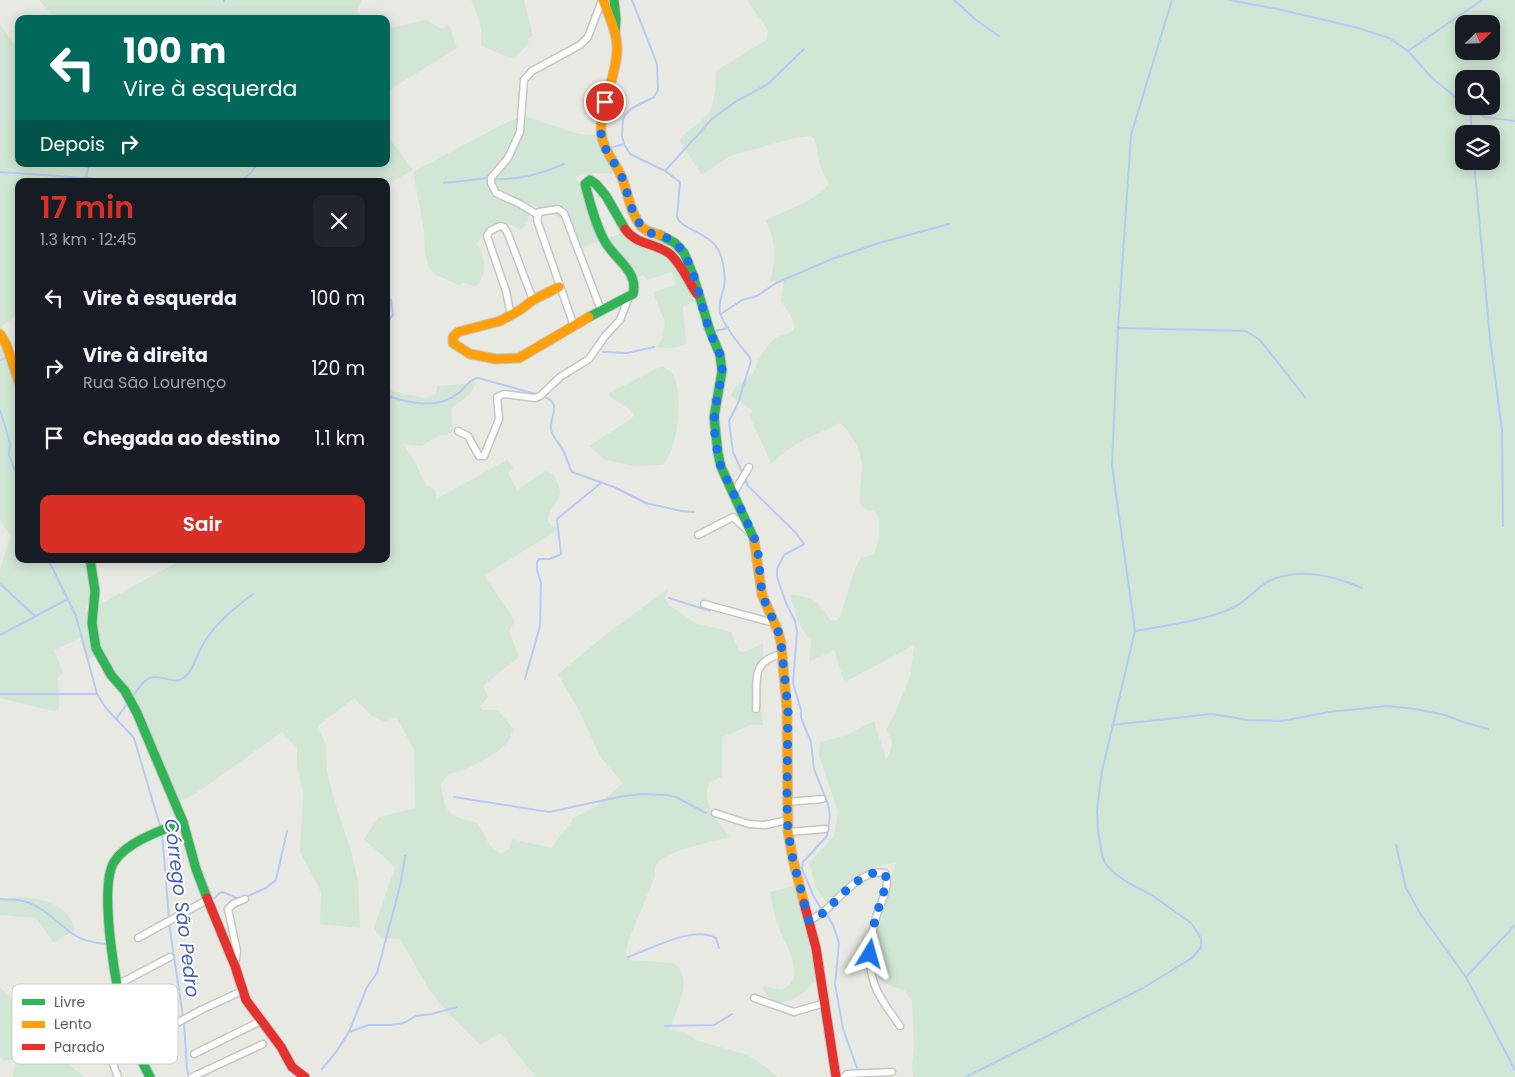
<!DOCTYPE html>
<html lang="pt">
<head>
<meta charset="utf-8">
<style>
  body { margin:0; font-family:Poppins,sans-serif; background:#20242c; color:#f1f3f6; height:100vh; display:flex; flex-direction:column; font-size:19px; white-space:nowrap }
  * { box-sizing:border-box; margin:0 }
  p { font-size:16px; color:#9ea1a6 }
  .icon { flex:none; width:28px; height:28px; fill:none; stroke:currentColor; stroke-width:2; stroke-linecap:round; stroke-linejoin:round }
  .map { position:relative; flex:1; overflow:hidden }
  .panel { position:absolute; left:15px; top:178px; width:375px; height:385px; display:flex; flex-direction:column; background:#171b24; border-radius:10px; box-shadow:0 2px 12px #0003 }
  .panel>* { flex:none }
  .guide { position:absolute; left:15px; top:15px; width:375px; height:152px; border-radius:10px; box-shadow:0 2px 12px #0003; background:#00695c; color:#fff; overflow:hidden }
  .needle { width:32px; rotate:67deg }
  .tools { position:absolute; left:1455px; top:15px; display:grid; gap:10px }
  .tools a { display:grid; place-items:center; width:45px; height:45px; border-radius:10px; background:#171b24; box-shadow:0 2px 12px #0003; font-size:25px }
  .pin { position:absolute; display:grid; place-items:center; width:42px; height:42px; color:#fff; margin:-21px; border:2px solid #fff; border-radius:50%; box-shadow:0 1px 5px #0007 }
  .me { position:absolute; width:55px; margin:-28px; rotate:8deg; stroke-linejoin:round; filter:drop-shadow(0 0 4px #0008) }
  .turn { display:flex; align-items:center; gap:18px; height:105px; padding:0 25px; font-size:22px }
  .turn .icon { width:65px; height:65px; stroke-width:2.5 }
  .turn b { display:block; font-size:35px; line-height:42px }
  .then { display:flex; align-items:center; height:48px; padding:0 25px; background:#0003; gap:10px; font-size:19px }
  .round { display:grid; place-items:center; flex:none; width:52px; height:52px; border-radius:10px; background:#20242c }
  .head { display:flex; align-items:center; justify-content:space-between; height:85px; padding:0 25px }
  h1 { font-size:30px; font-weight:600; line-height:38px; color:#d93025 }
  .button { display:flex; gap:10px; margin-top:auto; padding:10px 25px }
  .button a { flex:1; height:58px; border-radius:10px; background:#d93025; color:#fff; font-size:20px; font-weight:600; line-height:58px; text-align:center }
  ul { padding:0; list-style:none }
  li { display:flex; align-items:center; gap:15px; height:70px; padding:0 25px }
  li div { flex:1 }
  li b { display:block; font-size:19px }
  li em { font-style:normal }
  .map>svg:first-child { display:block }
  .green { fill:#d1e6d5; fill-rule:evenodd }
  .lines { fill:none; stroke-linecap:round; stroke-linejoin:round }
  .stream { stroke:#b7c9f6; stroke-width:2 }
  .street-casing { stroke:#c5c5c6; stroke-width:9 }
  .fast-casing { stroke:#c6c6c6; stroke-width:11 }
  .slow-casing { stroke:#c6c6c6; stroke-width:11 }
  .jam-casing { stroke:#c6c6c6; stroke-width:11 }
  .street { stroke:#fcfcfb; stroke-width:6 }
  .fast { stroke:#30b455; stroke-width:9 }
  .slow { stroke:#ff9f0a; stroke-width:9 }
  .jam { stroke:#e5322d; stroke-width:9 }
  .route { stroke:#1a73e8; stroke-width:9; stroke-dasharray:0 16.2 }
  .labels { text-anchor:middle; dominant-baseline:central; stroke-width:4; stroke-linejoin:round; paint-order:stroke }
  .water-label { font-size:19px; font-style:italic; fill:#445dbf; stroke:#fff }
  .key { fill:#fff; stroke:#ceced0; stroke-width:1 }
  .key-label { font-size:14px; fill:#5a5b62 }
</style>
</head>
<body>
<div class="map">
<svg width="1515" height="1077" viewBox="0 0 1515 1077">
  <rect width="100%" height="100%" fill="#e9e9e4"/>
  <g class="green">
    <polygon points="39,0 362,0 357,11 360,19 56,19"/>
    <path d="M471 0H524L533 36 527 40 529 43 514 59 481 46C483 29 478 15 471 0Z"/>
    <path d="M747 0H1515V1077H913L912 1069 914 1046 912 1001 904 990 889 985 878 978 873 965 868 934 871 918 889 885 896 862 873 867 827 904 816 887 809 863 834 836 838 811 819 756 820 742 847 735 874 721 886 759 890 752 892 741 886 730 895 713 911 674 914 645 849 680 844 681 834 650 809 662 811 642 799 624 790 595C812 596 819 601 830 620L835 621 840 617 855 569 861 557C866 556 869 557 873 554 879 548 883 516 874 511 872 510 869 511 866 510L860 504C859 492 861 481 862 468 863 452 852 434 840 423L796 444 771 463 749 415 753 411 731 396C737 379 743 386 752 374 755 371 755 367 757 363 760 356 767 346 773 340 779 334 788 335 794 330 796 321 787 309 781 302L784 280 770 282C776 260 777 241 765 220L804 203 823 191 829 183C827 178 825 177 823 172 816 161 820 146 812 136L794 138 730 156 702 175 680 142 681 137C714 112 714 113 716 71L766 40 768 30ZM1464 24H1491V51H1464ZM1464 79H1491V106H1464ZM1464 134H1491V161H1464Z"/>
    <polygon points="426,20 442,29 449,25 457,48 386,92 386,29"/>
    <path d="M0 24 19 51V164H386V134L413 170 386 185V181H19V313L1 327 19 376V559H92L94 583 89 603 84 613 183 559H386V390L425 398 436 394 437 386 476 383 470 394 451 409 453 431 447 435H439L422 446 403 444 413 458 426 485 436 490V499L507 460 514 468 508 473 517 490 545 471 554 475C556 480 559 486 560 491 561 505 546 507 548 522L554 527 560 528 490 572 485 577 515 621 509 631 519 657 483 686 488 697 480 706 482 710H498L513 729C511 735 510 740 506 744 494 756 466 771 449 774L441 784C443 803 445 815 466 820 471 821 476 821 479 826 487 836 487 849 501 853L509 849 512 839 551 848 571 823 573 818 596 807 623 783 601 758 580 713 558 674 609 632 668 589 665 599 669 605 695 623 731 632 738 650 742 652 750 650 763 643 761 704 763 725H751L722 737V777C689 787 717 821 730 837 715 841 663 851 656 865 655 868 655 873 655 876L628 942 626 953 630 960 673 963C696 976 675 1013 669 1030L683 1032 694 1038 695 1040 748 1055 766 1067 777 1077H536L500 1033 480 1045 448 1013 430 991 400 939 381 938 374 928 395 867 364 839 379 817 415 808 414 749 396 717 385 722 372 716 354 698 318 726 326 746 327 770 333 796 351 851 358 881 360 928 320 924 321 892 300 852 303 794 297 765V749L282 732 195 794 177 803 134 693 131 696 100 653 87 661 80 638 54 650 63 673 58 677 59 709 54 711 0 698V569L11 535 0 521Z"/>
    <path d="M524 116 579 134 598 135 613 170 612 174 596 173 576 176 603 239 624 233 640 245 647 236 673 245 682 255 697 301 683 307 686 344 673 348 655 347 663 338 665 322 653 292 675 285 672 272 647 280 644 275 632 279 602 240 580 248 563 219 531 204 528 222 522 229C515 229 513 225 507 223 496 220 481 235 477 244 485 258 488 270 478 285L474 286 463 283 459 285 436 275 428 266 425 253 424 231 413 172 507 122Z"/>
    <path d="M662 366C664 368 669 370 671 372 684 386 678 435 671 451 669 456 666 460 663 465L635 466 605 460 589 446 632 418 634 414 626 407 609 396V393Z"/>
    <path d="M794 886 817 976C812 988 792 1004 778 1002 771 1001 766 995 763 989L764 986 782 990C809 977 784 944 777 923 774 913 772 902 770 892Z"/>
    <path d="M20 897C44 899 67 903 75 929L54 943 36 918 0 915V899Z"/>
    <polygon points="0,987 20,1007 40,1005 69,1065 84,1077 13,1077 15,1059 4,1061 0,1057"/>
  </g>
  <g class="lines">
    <g class="stream">
      <polyline points="224,0 224,1"/>
      <path d="M632 0 657 64 658 90 654 97 632 108 625 115 623 119 622 136 624 144 630 154 665 171 680 182 677 217C681 229 706 232 716 246 723 256 726 274 724 287 722 295 718 304 720 313 724 325 735 339 743 349 746 354 750 355 751 361L738 403 729 421 733 452 743 474"/>
      <polyline points="954,0 976,20 999,36"/>
      <polyline points="1229,0 1278,9 1358,28 1389,38 1408,51 1432,78 1464,104"/>
      <polyline points="1408,51 1482,0"/>
      <polyline points="1466,106 1484,117 1515,121"/>
      <polyline points="1470,109 1472,134"/>
      <polyline points="610,148 624,144"/>
      <polyline points="1474,161 1490,339 1502,430 1503,526"/>
      <polyline points="665,171 712,119 735,102 768,84 804,49"/>
      <polyline points="0,172 86,178 110,181"/>
      <polyline points="86,178 89,164"/>
      <path d="M496 179C521 180 542 173 564 164"/>
      <polyline points="241,181 251,173 257,164"/>
      <polyline points="444,183 487,178"/>
      <polyline points="386,296 391,300 393,315 386,324"/>
      <polyline points="721,314 742,300 757,296 776,283 832,259 879,243 949,224"/>
      <polyline points="1118,328 1246,331 1260,340 1305,397"/>
      <polyline points="715,331 728,328"/>
      <polyline points="603,352 627,353 654,347"/>
      <polyline points="15,355 19,354"/>
      <polyline points="0,360 6,358"/>
      <path d="M386 395C410 404 439 410 460 392 466 386 469 380 478 378L536 394"/>
      <path d="M545 397C563 405 549 416 551 429 552 437 559 443 563 450 567 457 568 465 572 472L614 487 646 503 681 511 694 512"/>
      <polyline points="0,410 10,443 9,455 19,481"/>
      <polyline points="745,479 748,486 796,533 804,544 784,555 777,569 777,577 786,603 795,621 797,632 793,683 801,710 801,718 811,742 814,769 828,804 830,815 827,836 803,862 802,869 814,897 822,910"/>
      <polyline points="48,559 76,616 97,694 106,708 134,738 161,829"/>
      <polyline points="0,584 35,616"/>
      <polyline points="669,598 710,611"/>
      <path d="M1135 631C1166 625 1208 621 1236 606 1248 600 1257 587 1269 581 1298 567 1334 576 1362 588"/>
      <polyline points="0,635 68,599"/>
      <polyline points="525,679 540,626 541,583 537,570 537,562 539,559 550,559 561,554 557,519 601,483"/>
      <polyline points="0,694 97,694"/>
      <path d="M132 697C149 673 149 675 176 681 192 677 194 662 201 648 213 625 232 610 253 594"/>
      <polyline points="116,719 127,704"/>
      <polyline points="1112,725 1212,714 1248,720 1282,721 1329,712 1387,706 1415,709 1445,715 1463,722 1488,729"/>
      <polyline points="454,797 549,812 619,797 641,794 667,795 676,797 706,813"/>
      <polyline points="162,833 169,918"/>
      <polyline points="1396,845 1406,888 1421,915 1466,977 1515,1070"/>
      <polyline points="246,897 266,888 276,880 287,831"/>
      <path d="M0 899C9 900 18 899 27 902 46 909 57 923 73 934 83 941 94 943 106 944"/>
      <polyline points="214,899 218,894 223,892 239,899"/>
      <polyline points="826,913 833,925 839,943 835,984 843,1029 858,1071"/>
      <polyline points="169,923 183,1017"/>
      <path d="M628 957C652 949 692 925 716 938L719 948"/>
      <polyline points="1466,977 1515,925"/>
      <polyline points="184,1022 187,1070 189,1077"/>
      <polyline points="665,1026 714,1025 732,1014"/>
      <polyline points="349,1032 369,1025 390,1025 404,1023 416,1016 432,1014 457,1007"/>
      <polyline points="322,1069 336,1052 349,1032 367,987 377,973 401,882 405,856"/>
      <polyline points="966,1077 1143,988 1192,958 1201,947 1201,938 1191,923 1153,896 1127,882 1114,873 1105,863 1102,855 1098,831 1097,811 1102,771 1135,631 1112,465 1118,328 1131,135 1172,0"/>
    </g>
    <defs>
      <g id="street">
        <polyline points="538,215 520,204 496,193 491,183 491,178 508,158 520,132 524,80 532,71 580,45 588,37 602,0"/>
        <polyline points="511,316 506,291 487,236 490,231 500,226 504,227 508,234 533,300"/>
        <polyline points="574,326 537,220 539,212 558,209 564,213 601,310"/>
        <polyline points="458,431 468,436 479,456 484,456 499,419 497,397 504,394 535,398 540,396 560,377 589,359 605,336 620,320 629,297"/>
        <polyline points="734,492 749,467"/>
        <polyline points="698,535 733,517 748,531"/>
        <polyline points="704,604 774,623"/>
        <path d="M756 709C758 682 749 661 782 654"/>
        <polyline points="787,802 822,799"/>
        <polyline points="715,813 749,824 765,825 788,820"/>
        <polyline points="788,832 825,829"/>
        <path d="M809 921C816 917 823 913 829 907 842 895 864 868 885 873 892 886 878 907 875 921 871 937 868 954 871 971 874 992 888 1009 900 1026"/>
        <polyline points="138,938 207,900"/>
        <polyline points="235,965 237,951 228,909 233,904 245,899"/>
        <polyline points="117,985 170,957"/>
        <polyline points="754,998 794,1012 825,1003"/>
        <polyline points="135,1046 201,1010 242,991"/>
        <polyline points="194,1054 261,1021"/>
        <polyline points="118,1077 109,1053 131,1036"/>
        <polyline points="192,1077 263,1044"/>
        <polyline points="844,1077 847,1074 892,1072"/>
      </g>
      <g id="fast">
        <polyline points="614,0 616,19 615,32"/>
        <polyline points="660,235 675,243 684,253 693,275 710,331 720,355 722,371 714,417 718,453 721,467 754,539"/>
        <path d="M589 317 633 294C639 271 614 259 604 240 595 223 590 203 585 184L590 180 596 184 606 196 625 229"/>
        <polyline points="90,559 95,591 92,623 96,648 111,675 125,691 137,713 183,822 196,869 207,898"/>
        <path d="M150 1077C142 1061 133 1045 127 1028 117 998 98 888 114 862 126 842 162 830 183 822"/>
      </g>
      <g id="slow">
        <path d="M603 0C609 16 618 34 617 51 616 78 601 103 601 130 602 150 615 161 622 178 628 193 630 212 640 225 645 232 652 232 660 235"/>
        <polyline points="559,287 533,300 520,310 500,321 458,332 453,337 453,343 470,354 496,359 519,358 589,317"/>
        <polyline points="0,334 6,344 19,382"/>
        <polyline points="754,539 762,595 778,631 781,643 787,709 788,832 793,860 804,903"/>
      </g>
      <g id="jam">
        <path d="M625 229C636 245 656 243 670 254 682 265 688 281 697 294"/>
        <polyline points="207,898 235,966 246,1000 281,1047 292,1067 305,1077"/>
        <polyline points="804,903 816,948 836,1077"/>
      </g>
    </defs>
    <use href="#street" class="street-casing"/>
    <use href="#fast" class="fast-casing"/>
    <use href="#slow" class="slow-casing"/>
    <use href="#jam" class="jam-casing"/>
    <use href="#street" class="street"/>
    <use href="#fast" class="fast"/>
    <use href="#slow" class="slow"/>
    <use href="#jam" class="jam"/>
  </g>
  <g class="lines">
    <path class="route" d="M605 102C602 115 599 126 602 139 605 152 614 161 620 173 628 188 630 217 644 228 657 241 670 230 684 254 697 276 700 302 708 326 712 341 723 353 722 369 721 383 717 396 715 410 713 429 716 449 721 467L754 537 758 553 762 595 778 631 781 643 788 709 787 802 788 832 793 860 809 921C814 919 819 916 823 913 838 900 863 867 885 873L887 882 875 919 870 954"/>
  </g>
  <g class="labels">
    <g class="water-label">
      <text transform="translate(182 908) rotate(83)">Córrego São Pedro</text>
    </g>
  </g>
  <rect x="12" y="984" width="166" height="80" rx="8" class="key"/>
  <rect x="22" y="999" width="23" height="6" fill="#30b455"/>
  <rect x="22" y="1021" width="23" height="7" fill="#ff9f0a"/>
  <rect x="22" y="1044" width="23" height="6" fill="#e5322d"/>
  <g class="key-label">
    <text x="54" y="1007">Livre</text>
    <text x="54" y="1029">Lento</text>
    <text x="54" y="1052">Parado</text>
  </g>
</svg>
<div class="tools">
<a><svg class="needle" viewBox="-14 -14 28 28"><path d="M0-13l5 13h-10z" fill="#e53935"/><path d="M0 13l5-13h-10z" fill="#9ea1a6"/></svg></a>
<a><svg class="icon" aria-label="search" viewBox="0 0 24 24"><circle cx="10" cy="10" r="6"/><path d="M15 15l6 6"/></svg></a>
<a><svg class="icon" aria-label="layers" viewBox="0 0 24 24"><path d="M12 4l9 5-9 5-9-5zM3 14l9 5 9-5"/></svg></a>
</div>
<div class="pin" style="left:605px;top:102px;background:#d93025"><svg class="icon" aria-label="arrive" viewBox="0 0 24 24"><path d="M6 21V4h12l-3 4 3 4H6"/></svg></div>
<svg class="me" style="left:870px;top:954px" viewBox="-20 -20 40 40"><path d="M0-17L14 15 0 8-14 15z" fill="#1a73e8" stroke="#fff" stroke-width="4"/></svg>
<div class="guide">
<div class="turn"><svg class="icon" aria-label="left" viewBox="0 0 24 24"><path d="M17 20v-9H6M10 6l-5 5 5 5"/></svg><div><b>100 m</b>Vire à esquerda</div></div>
<div class="then">Depois<svg class="icon" aria-label="right" viewBox="0 0 24 24"><path d="M7 20v-9h11M14 6l5 5-5 5"/></svg></div>
</div>
<section class="panel">
<div class="head"><div><h1>17 min</h1><p>1.3 km · 12:45</p></div><a class="round"><svg class="icon" aria-label="close" viewBox="0 0 24 24"><path d="M6 6l12 12M18 6L6 18"/></svg></a></div>
<ul>
<li><svg class="icon" aria-label="left" viewBox="0 0 24 24"><path d="M17 20v-9H6M10 6l-5 5 5 5"/></svg><div><b>Vire à esquerda</b></div><em>100 m</em></li>
<li><svg class="icon" aria-label="right" viewBox="0 0 24 24"><path d="M7 20v-9h11M14 6l5 5-5 5"/></svg><div><b>Vire à direita</b><p>Rua São Lourenço</p></div><em>120 m</em></li>
<li><svg class="icon" aria-label="arrive" viewBox="0 0 24 24"><path d="M6 21V4h12l-3 4 3 4H6"/></svg><div><b>Chegada ao destino</b></div><em>1.1 km</em></li>
</ul>
<div class="button"><a>Sair</a></div>
</section>
</div>
</body>
</html>
